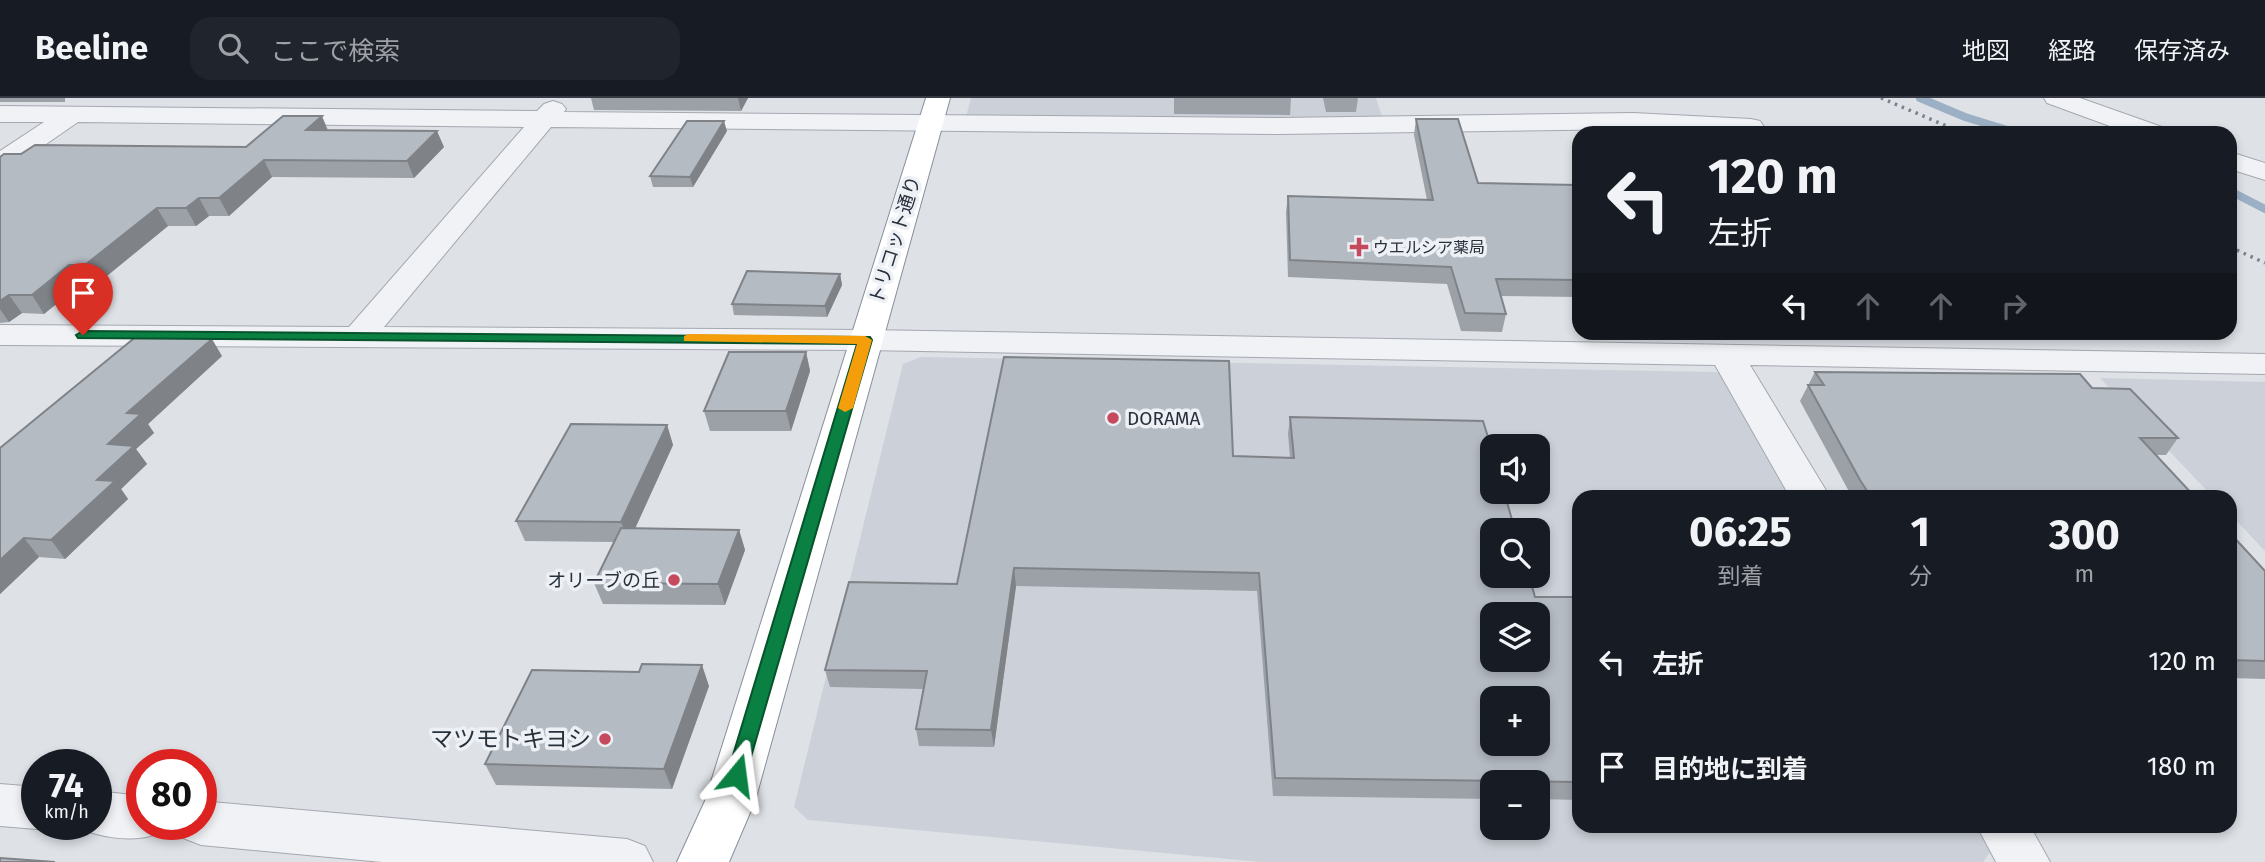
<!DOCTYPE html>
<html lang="ja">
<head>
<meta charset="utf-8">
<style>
  body { margin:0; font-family:"Fira Sans","Noto Sans JP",sans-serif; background:#20242c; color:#f1f3f6; height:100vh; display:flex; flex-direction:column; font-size:26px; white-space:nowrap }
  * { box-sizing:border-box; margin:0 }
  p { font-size:23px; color:#9ea1a6 }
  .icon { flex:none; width:38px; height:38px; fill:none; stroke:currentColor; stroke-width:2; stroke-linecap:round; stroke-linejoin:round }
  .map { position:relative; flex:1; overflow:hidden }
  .drawer { position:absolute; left:1572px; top:392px; width:665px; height:343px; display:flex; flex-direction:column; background:#171b24; border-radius:21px; box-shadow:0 4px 10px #0003 }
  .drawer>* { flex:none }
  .banner { position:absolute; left:1572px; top:28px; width:665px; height:214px; border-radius:21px; box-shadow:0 4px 10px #0003; background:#171b24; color:#f1f3f6; overflow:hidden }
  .fabs { position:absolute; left:1480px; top:336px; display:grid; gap:14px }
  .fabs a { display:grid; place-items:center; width:70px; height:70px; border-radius:14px; background:#171b24; box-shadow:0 4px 10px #0003; font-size:35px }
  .speed { position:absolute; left:21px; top:651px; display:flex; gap:14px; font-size:35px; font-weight:700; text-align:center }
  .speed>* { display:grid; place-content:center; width:91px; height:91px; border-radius:50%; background:#171b24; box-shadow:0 4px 10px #0003; line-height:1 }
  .speed small { font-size:18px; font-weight:400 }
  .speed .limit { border:10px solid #d22; background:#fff; color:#111 }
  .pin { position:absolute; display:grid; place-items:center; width:60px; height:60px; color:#fff; margin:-72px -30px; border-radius:50% 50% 50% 0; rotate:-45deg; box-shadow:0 0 7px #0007 }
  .pin .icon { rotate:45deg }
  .me { position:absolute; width:77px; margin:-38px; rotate:16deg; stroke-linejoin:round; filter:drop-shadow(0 0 5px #0008) }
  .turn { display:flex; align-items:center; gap:24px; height:147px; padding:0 21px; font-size:32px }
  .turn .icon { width:91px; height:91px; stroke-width:2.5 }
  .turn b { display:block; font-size:49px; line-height:60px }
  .lanes { display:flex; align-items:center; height:66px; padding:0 21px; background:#0003; justify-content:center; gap:35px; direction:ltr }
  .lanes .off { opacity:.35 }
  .eta { display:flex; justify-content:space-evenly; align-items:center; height:119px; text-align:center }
  .eta b { font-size:42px; font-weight:700; line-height:49px }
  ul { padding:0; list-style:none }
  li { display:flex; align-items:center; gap:21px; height:105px; padding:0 21px }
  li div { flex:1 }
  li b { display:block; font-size:26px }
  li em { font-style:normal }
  header { display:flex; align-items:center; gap:42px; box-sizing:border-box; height:98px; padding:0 35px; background:#171b24; border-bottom:2px solid #363941 }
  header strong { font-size:33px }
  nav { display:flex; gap:38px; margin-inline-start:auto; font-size:24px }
  .search { width:490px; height:63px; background:#20242c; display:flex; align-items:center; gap:18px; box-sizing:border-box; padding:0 24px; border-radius:21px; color:#9ea1a6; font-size:26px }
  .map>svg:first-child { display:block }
  .built { fill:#ccd0d8; fill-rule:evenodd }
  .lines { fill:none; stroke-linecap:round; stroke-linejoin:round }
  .stream { stroke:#9bb0c4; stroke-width:8 }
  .minor-casing { stroke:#a4a8b0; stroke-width:2 }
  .highway-casing { stroke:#868f9c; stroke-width:2 }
  .minor { fill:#f0f2f5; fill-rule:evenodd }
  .highway { fill:#fff; fill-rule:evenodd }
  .rail { stroke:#78818f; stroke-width:3.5; stroke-dasharray:2.5 5; stroke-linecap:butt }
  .wall { fill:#9ca1a8 }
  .shaded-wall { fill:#7f8388 }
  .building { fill:#b5bbc3; stroke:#7f8388; stroke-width:2; fill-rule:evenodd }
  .route { fill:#0b8043; stroke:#07532c; stroke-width:2 }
  .slow { fill:#f59e0b }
  .poi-dot { fill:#c54a5e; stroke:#edf0f4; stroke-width:2.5 }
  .labels { text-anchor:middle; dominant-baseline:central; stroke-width:7; stroke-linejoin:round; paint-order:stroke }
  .far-poi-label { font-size:16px; fill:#28303c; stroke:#edf0f4; text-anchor:start }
  .street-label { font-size:19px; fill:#28303c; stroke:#edf0f4 }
  .poi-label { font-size:19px; fill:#28303c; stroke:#edf0f4; text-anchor:start }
  .near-poi-label { font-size:23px; fill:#28303c; stroke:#edf0f4; text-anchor:end }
</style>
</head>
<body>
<header>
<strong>Beeline</strong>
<div class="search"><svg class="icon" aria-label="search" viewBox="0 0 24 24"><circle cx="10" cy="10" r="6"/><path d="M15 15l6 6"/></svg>ここで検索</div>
<nav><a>地図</a><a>経路</a><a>保存済み</a></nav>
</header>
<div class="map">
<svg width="2265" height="764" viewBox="0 0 2265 764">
  <rect width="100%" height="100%" fill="#dee1e6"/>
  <g class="built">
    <polygon points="971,0 1376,0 1383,22 966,19"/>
    <path d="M921 259 1716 274 1724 276 1794 399H1578V728H1982L1994 749 1983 764H1261L808 722 794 709 903 266ZM1493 348H1538V394H1493ZM1493 432H1538V478H1493ZM1493 516H1538V562H1493ZM1493 600H1538V646H1493ZM1493 684H1538V730H1493Z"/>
    <polygon points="2100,280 2265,284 2265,453 2230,416 2230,399 2213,399"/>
  </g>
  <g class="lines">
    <g class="stream">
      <polyline points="1920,0 1965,19 2017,35"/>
      <polyline points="2230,93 2265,111"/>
    </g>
    <defs>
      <g id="minor">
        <polygon points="2044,0 2080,0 2162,29 2166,35 2129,35 2047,5"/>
        <polygon points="553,3 562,6 566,11 564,14 1280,20 1633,15 1751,21 1760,23 1768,35 1633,31 1280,36 551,29 384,229 865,232 2265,256 2265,276 1750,267 1830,399 1790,399 1715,267 865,252 0,247 0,227 349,229 524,29 78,24 10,71 0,73 0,53 44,24 0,24 0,8 537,13 544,6"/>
        <polygon points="2230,54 2265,65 2265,82 2230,71"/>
        <polygon points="0,686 37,689 37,726 52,726 37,731 0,728"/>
        <path d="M96 693 142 698V726H164L160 735C133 745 104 740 78 730L76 726H96Z"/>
        <polygon points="201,703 627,741 645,748 653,764 382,764 201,747 183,740 176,726 201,726"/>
        <polygon points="1977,728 2030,728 2050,764 1996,764"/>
      </g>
      <polygon id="highway" points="926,0 950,0 755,703 729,764 677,764 705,703"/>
    </defs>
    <use href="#minor" class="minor-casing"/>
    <use href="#highway" class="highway-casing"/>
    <use href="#minor" class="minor"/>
    <use href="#highway" class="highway"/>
    <g class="rail">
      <polyline points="1881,0 1963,35"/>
      <polyline points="2230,149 2265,165"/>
    </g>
  </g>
  <g class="wall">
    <rect x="0" y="0" width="65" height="4"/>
    <polygon points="591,0 748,0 741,13 594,12"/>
    <polygon points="1174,0 1291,0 1290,17 1174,16"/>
    <polygon points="1323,0 1358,0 1356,14 1326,14"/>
    <polygon points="1416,21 1478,85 1578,87 1578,199 1501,198 1506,216 1502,234 1461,233 1447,186 1288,179 1286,114 1288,98 1427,102 1414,37"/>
    <polygon points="328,32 444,49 414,80 272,79 229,118 209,118 196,128 168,128 97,186 81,186 44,216 22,215 9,224 0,225 0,59 21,56 246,49"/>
    <polygon points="727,33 693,89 653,89 650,78"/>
    <polygon points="840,176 842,187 827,219 734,217 732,206"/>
    <polygon points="806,254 810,273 791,333 710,333 704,313"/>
    <polygon points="222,258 148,326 154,335 136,351 147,366 121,391 128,401 65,461 39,459 0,496 0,350"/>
    <polygon points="1815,274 2092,290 2178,340 2166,357 2155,357 2195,399 1852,399 1800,303"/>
    <polygon points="1290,319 1535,499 1578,499 1578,702 1538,701 1538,684 1493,684 1493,701 1273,698 1257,493 1016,488 994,649 919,648 916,631 923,591 830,589 825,572 957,486 1233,358 1290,359 1288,336"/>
    <polygon points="667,327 673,347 635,430 739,432 745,452 725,507 603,506 594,485 614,444 525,443 516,423"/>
    <polygon points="2230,435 2265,473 2265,581 2230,580"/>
    <polygon points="709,588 672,691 496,687 485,666"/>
  </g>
  <g class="shaded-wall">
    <polygon points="738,0 748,0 741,13"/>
    <polygon points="322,18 329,35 306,32"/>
    <polygon points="724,23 727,33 693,89 690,79"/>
    <polygon points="437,33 444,49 414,80 407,63"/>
    <polygon points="264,62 272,79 229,118 219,100"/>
    <polygon points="199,100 209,118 196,128 186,110"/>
    <polygon points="157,110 168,128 97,186 85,167"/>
    <polygon points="69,167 81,186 44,216 32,197"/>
    <polygon points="840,176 842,187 827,219 825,208"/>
    <polygon points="9,197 22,215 9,224 0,211 0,203"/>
    <polygon points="212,241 222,258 148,326 154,335 136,351 147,366 121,391 128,401 65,461 51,442 97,382 108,346 127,315"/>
    <polygon points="806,254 810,273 791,333 786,313"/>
    <polygon points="667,327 673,347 629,444 621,424"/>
    <polygon points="739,432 745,452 725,507 718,486"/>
    <polygon points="24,440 39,459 0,496 0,462"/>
    <polygon points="1014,470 1016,488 994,649 991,632"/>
    <polygon points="702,567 709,588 672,691 664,671"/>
  </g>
  <g class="building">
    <polygon points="283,18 322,18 306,32 437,33 407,63 264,62 219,100 199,100 186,110 157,110 85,167 69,167 32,197 9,197 0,203 0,59 4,56 21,56 35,47 246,49"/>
    <polygon points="1416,21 1458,21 1478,85 1578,87 1578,182 1496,181 1506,216 1465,215 1451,169 1290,162 1288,98 1433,102"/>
    <polygon points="687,23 724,23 690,79 650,78"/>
    <polygon points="747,173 840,176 825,208 732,206"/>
    <polygon points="138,237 212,241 127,315 141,316 108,346 134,348 97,382 115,383 51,442 24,440 0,462 0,350"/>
    <polygon points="729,254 806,254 786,313 704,313"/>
    <path d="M1004 259 1229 263 1233 358 1294 360 1290 319 1483 323 1493 355V394H1504L1515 432H1493V478H1529L1535 499H1578V684L1275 680 1259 475 1014 470 991 632 916 631 927 573 825 572 849 484 957 486ZM1493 516H1538V562H1493ZM1493 600H1538V646H1493Z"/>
    <polygon points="1815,274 2080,276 2092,290 2130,291 2178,340 2140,340 2195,399 1871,399 1860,382 1808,287 1824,287"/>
    <polygon points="571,326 667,327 621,424 516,423"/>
    <polygon points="621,430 739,432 718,486 594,485"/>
    <polygon points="2230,435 2265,473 2265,563 2230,562"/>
    <polygon points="642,566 702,567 664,671 485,666 532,572 639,574"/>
    <polygon points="0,760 55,764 0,764"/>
  </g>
  <polygon class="route" points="83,233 870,239 872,242 744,683 737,685 730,683 727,677 857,246 78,240 76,237"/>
  <polygon class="slow" points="689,236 865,238 872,242 853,310 845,314 838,310 857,246 684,243 684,238"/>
  <g class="poi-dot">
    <path d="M1355.5 138.5h7v7h7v7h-7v7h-7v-7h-7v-7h7z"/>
    <circle cx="1113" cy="320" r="7"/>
    <circle cx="674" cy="482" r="7"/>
    <circle cx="605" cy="641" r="7"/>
  </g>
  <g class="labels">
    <g class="far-poi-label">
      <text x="1373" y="149">ウエルシア薬局</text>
    </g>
    <g class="street-label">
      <text transform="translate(895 142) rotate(-73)">トリコット通り</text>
    </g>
    <g class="poi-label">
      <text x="1127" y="320">DORAMA</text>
      <text x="660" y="482" text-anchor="end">オリーブの丘</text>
    </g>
    <g class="near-poi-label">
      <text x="591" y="641">マツモトキヨシ</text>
    </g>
  </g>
</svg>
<div class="fabs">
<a><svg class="icon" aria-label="sound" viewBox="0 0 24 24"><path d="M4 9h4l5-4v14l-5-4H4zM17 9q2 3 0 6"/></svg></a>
<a><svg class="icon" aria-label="search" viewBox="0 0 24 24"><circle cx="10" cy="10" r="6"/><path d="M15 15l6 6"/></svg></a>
<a><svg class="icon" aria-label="layers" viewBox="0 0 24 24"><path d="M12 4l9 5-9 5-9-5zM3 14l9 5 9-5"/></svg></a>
<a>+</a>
<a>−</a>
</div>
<div class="speed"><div>74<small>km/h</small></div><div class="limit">80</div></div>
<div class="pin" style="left:83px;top:237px;background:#d93025"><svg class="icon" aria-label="arrive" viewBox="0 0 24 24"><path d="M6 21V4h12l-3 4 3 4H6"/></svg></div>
<svg class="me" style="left:737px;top:677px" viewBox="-20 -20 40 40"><path d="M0-17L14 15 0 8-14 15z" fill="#0b8043" stroke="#fff" stroke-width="4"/></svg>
<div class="banner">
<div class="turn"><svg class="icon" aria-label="left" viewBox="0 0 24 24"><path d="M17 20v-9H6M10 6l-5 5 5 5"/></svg><div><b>120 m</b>左折</div></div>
<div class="lanes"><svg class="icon" aria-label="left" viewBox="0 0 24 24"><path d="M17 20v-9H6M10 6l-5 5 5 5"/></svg><svg class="icon off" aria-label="ahead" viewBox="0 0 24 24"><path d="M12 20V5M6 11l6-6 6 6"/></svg><svg class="icon off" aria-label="ahead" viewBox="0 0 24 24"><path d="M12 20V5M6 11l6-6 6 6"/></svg><svg class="icon off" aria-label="right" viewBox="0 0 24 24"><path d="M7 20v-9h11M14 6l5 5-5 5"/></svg></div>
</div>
<section class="drawer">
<div class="eta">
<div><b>06:25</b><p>到着</p></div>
<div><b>1</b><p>分</p></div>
<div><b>300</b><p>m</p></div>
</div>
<ul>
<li><svg class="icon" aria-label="left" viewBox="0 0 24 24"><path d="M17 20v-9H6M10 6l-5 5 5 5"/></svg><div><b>左折</b></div><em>120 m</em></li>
<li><svg class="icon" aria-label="arrive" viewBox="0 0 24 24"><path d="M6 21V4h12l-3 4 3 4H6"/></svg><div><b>目的地に到着</b></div><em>180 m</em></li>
</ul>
</section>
</div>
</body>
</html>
